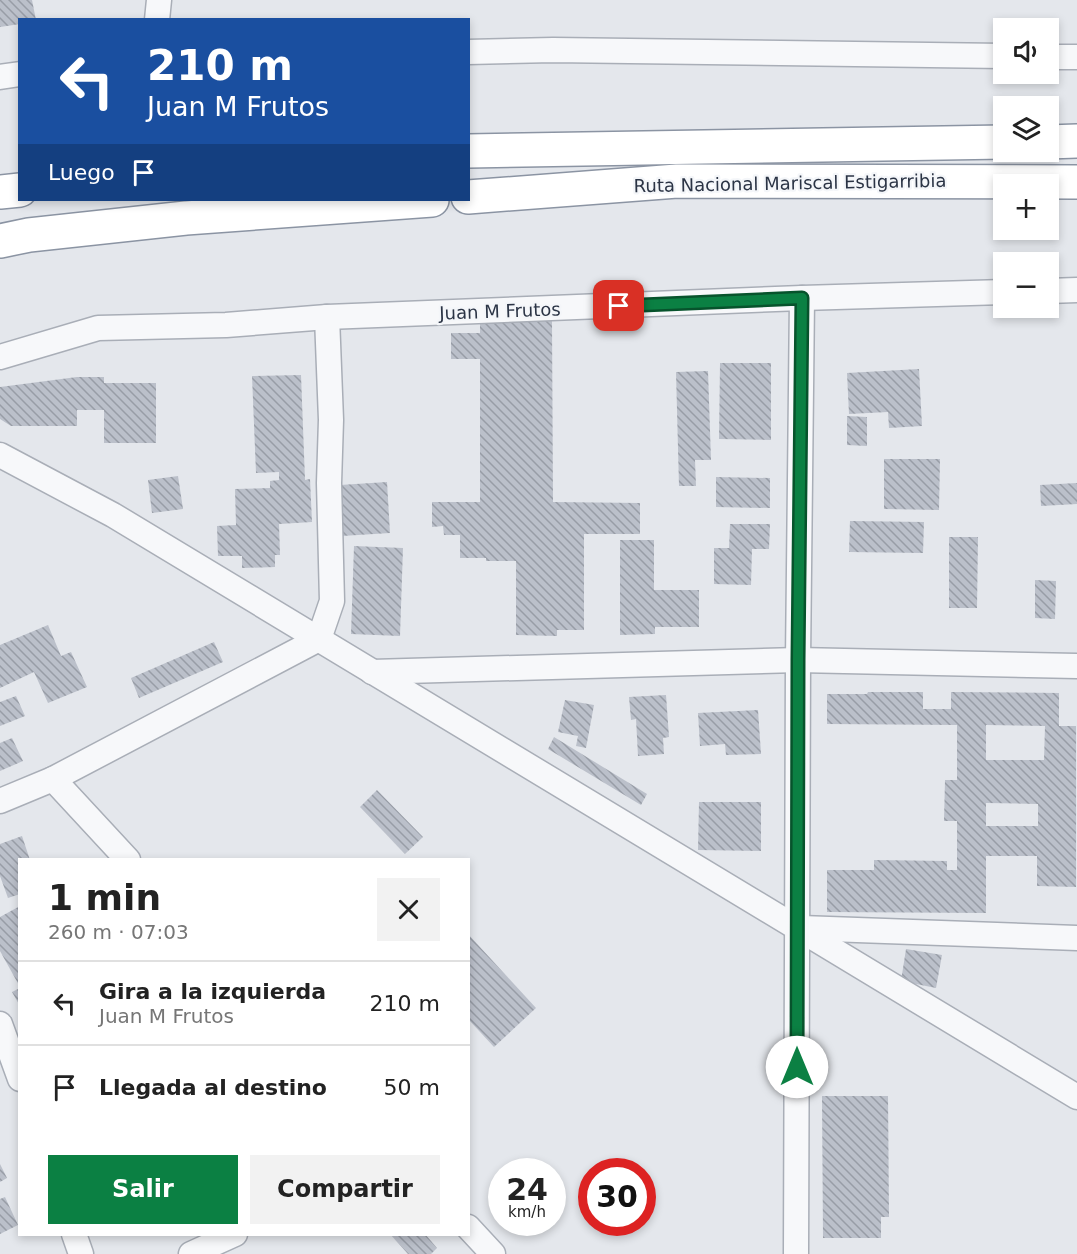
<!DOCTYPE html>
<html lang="es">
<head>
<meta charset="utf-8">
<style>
  body { margin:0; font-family:"DejaVu Sans",sans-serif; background:#f2f2f2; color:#222; height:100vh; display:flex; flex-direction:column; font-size:22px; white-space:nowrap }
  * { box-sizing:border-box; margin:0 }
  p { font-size:20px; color:#767676 }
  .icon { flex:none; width:33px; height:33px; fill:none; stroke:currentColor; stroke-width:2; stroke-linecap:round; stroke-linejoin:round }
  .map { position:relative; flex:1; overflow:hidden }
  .details { position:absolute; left:18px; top:858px; width:452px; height:378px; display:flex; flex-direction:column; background:#fff; border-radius:0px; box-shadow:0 3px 9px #0003 }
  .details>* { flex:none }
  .guide { position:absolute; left:18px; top:18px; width:452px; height:183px; border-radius:0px; box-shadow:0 3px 9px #0003; background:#1a4fa0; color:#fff; overflow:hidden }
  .tools { position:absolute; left:993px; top:18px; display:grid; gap:12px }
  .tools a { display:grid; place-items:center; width:66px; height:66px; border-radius:0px; background:#fff; box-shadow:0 3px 9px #0003; font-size:30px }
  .speed { position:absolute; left:488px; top:1158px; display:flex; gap:12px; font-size:30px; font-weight:700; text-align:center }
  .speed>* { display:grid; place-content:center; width:78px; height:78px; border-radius:50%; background:#fff; box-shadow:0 3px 9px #0003; line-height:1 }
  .speed small { font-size:15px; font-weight:400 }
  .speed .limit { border:9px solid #d22; background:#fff; color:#111 }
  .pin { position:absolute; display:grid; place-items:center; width:51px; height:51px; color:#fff; margin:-26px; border-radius:12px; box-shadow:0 3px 9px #0006 }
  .me { position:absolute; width:66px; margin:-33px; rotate:0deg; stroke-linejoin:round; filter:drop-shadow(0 0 4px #0008) }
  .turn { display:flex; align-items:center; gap:21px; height:126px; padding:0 30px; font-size:27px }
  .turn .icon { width:78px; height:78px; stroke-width:2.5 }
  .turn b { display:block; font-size:42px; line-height:51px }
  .then { display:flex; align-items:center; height:57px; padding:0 30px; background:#0003; gap:12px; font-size:22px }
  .round { display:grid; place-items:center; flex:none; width:63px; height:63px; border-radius:0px; background:#f2f2f2 }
  .summary { display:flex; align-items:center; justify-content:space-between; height:102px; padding:0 30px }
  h1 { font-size:36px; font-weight:800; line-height:45px }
  .button { display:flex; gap:12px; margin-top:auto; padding:12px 30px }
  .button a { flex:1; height:69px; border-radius:0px; background:#0b8043; color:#fff; font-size:24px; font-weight:800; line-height:69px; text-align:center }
  .button a+a { background:#f2f2f2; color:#222 }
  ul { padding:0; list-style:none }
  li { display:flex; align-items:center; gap:18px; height:84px; padding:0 30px; border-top:2px solid #e0e0e0 }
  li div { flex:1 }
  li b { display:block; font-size:22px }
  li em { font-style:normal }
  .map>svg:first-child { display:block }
  .building { fill:url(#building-back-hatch); fill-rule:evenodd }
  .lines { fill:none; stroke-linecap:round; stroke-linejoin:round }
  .minor-casing { stroke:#a9aeb7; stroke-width:27 }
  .highway-casing { stroke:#8b94a3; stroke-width:36 }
  .minor { stroke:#f7f8fa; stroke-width:24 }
  .highway { stroke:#fff; stroke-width:33 }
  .route-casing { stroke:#07532c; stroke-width:15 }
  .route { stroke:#0b8043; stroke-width:10 }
  .labels { text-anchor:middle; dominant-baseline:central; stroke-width:4.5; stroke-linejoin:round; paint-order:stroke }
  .street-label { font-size:18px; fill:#2b3445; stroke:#f4f6f9 }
</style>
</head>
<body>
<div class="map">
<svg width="1077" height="1254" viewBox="0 0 1077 1254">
  <defs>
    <pattern id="building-back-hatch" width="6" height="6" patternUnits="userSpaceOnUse" patternTransform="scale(1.5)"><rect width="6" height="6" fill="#bbc0ca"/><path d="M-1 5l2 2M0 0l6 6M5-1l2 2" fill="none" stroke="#989da6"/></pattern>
  </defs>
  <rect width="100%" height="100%" fill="#e4e7ec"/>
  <g class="building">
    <polygon points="0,0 32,0 36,20 20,20 20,24 0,27"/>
    <polygon points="480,321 552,321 553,502 640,503 640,534 584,534 584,630 557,630 557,636 516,635 516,561 486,561 486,558 460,558 460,535 444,535 443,526 432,527 432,502 480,502 480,359 451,359 451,333 480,333"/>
    <polygon points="720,363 771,363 771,440 719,439"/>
    <polygon points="919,369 922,426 889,428 888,412 849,414 847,373"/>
    <polygon points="708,371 711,460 695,460 696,486 679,486 676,372"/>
    <polygon points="301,375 305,480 310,479 312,522 279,524 280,555 275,555 275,567 242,568 242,556 218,556 217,526 236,525 235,489 270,488 270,481 279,480 279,472 256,473 252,376"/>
    <polygon points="77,377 104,377 104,383 156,383 156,443 104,443 104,410 77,410 77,426 11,426 0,419 0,387"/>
    <polygon points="847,416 867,417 867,446 847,445"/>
    <polygon points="884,459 940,459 939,510 884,509"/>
    <polygon points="178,476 183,509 152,513 148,480"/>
    <polygon points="716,477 770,478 770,508 716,507"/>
    <polygon points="387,482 390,533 342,536 340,485"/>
    <polygon points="1077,483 1077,504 1041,506 1040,485"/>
    <polygon points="850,521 924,522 923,553 849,552"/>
    <polygon points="730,524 770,524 769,549 752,549 751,585 714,584 714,548 729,548"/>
    <polygon points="949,537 978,537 977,608 949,608"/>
    <polygon points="620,540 654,540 654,590 699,590 699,627 655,627 655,634 620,635"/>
    <polygon points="354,546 403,548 400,636 351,634"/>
    <polygon points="1035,580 1056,581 1055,619 1035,618"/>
    <polygon points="48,625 61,656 71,652 87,687 48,703 34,672 0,688 0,645"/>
    <polygon points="214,642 223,662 139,698 131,678"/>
    <path d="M868 692H923V709H951V692L1059 693V726H1076V887L1037 886V856H986V913L827 912V870H874V860L947 861V870H957V821H944L945 780H957V725L827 724V694H867ZM986 725 1045 726 1044 760H986ZM986 803 1038 804V826H986Z"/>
    <polygon points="666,695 669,737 663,738 664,754 638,756 636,719 631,720 629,697"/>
    <polygon points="16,696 25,716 0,726 0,702"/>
    <polygon points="565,700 594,705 586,748 576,746 578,736 558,732"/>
    <polygon points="758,710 761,754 726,755 725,744 700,746 698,713"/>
    <polygon points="554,737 647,794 641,805 548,749"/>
    <polygon points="12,738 23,761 0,771 0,743"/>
    <polygon points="377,790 423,837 405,854 360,807"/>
    <polygon points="699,802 761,802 761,851 698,850"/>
    <polygon points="22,836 30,860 20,860 20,894 8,898 0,876 0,844"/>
    <polygon points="20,906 20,987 0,951 0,917"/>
    <polygon points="468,934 536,1008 494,1047 468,1019"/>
    <polygon points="906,949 942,955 936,988 901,981"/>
    <polygon points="20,988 20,1006 12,992"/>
    <polygon points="822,1096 888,1096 889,1217 881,1217 881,1238 823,1238"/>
    <polygon points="0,1164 7,1178 0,1182"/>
    <polygon points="5,1197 18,1225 0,1234 0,1199"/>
    <polygon points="390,1234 425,1234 437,1248 431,1254 408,1254"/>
  </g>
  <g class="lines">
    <defs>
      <g id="minor">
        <polyline points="157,20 159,0"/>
        <polyline points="468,52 553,50 1004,56"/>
        <polyline points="1048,57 1077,57"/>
        <polyline points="0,77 20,74"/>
        <polyline points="1048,291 1077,290"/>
        <polyline points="0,357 98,328 226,325 327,317 802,298 1004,292"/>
        <polyline points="0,455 113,515 1077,1097"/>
        <polyline points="372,672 798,660 1077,666"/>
        <polyline points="53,779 128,860"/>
        <polyline points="0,801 53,779 319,639 332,601 329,483 331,420 327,317"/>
        <polyline points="801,928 1077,938"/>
        <polyline points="0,1024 20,1079"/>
        <polyline points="468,1227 493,1254"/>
        <polyline points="74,1234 81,1254"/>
        <polyline points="191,1254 235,1234"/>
        <polyline points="796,1254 798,660 802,298"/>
      </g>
      <g id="highway">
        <polyline points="1048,142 1077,141"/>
        <polyline points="468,151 1004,142"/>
        <polyline points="0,192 20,190"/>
        <polyline points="468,197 677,181 1077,182"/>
        <polyline points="0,241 29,235 186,218 432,200"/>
      </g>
    </defs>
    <use href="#minor" class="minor-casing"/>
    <use href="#highway" class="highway-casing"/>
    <use href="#minor" class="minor"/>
    <use href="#highway" class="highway"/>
  </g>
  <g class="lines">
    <defs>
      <polyline id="route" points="619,306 802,298 798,660 797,1067"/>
    </defs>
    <use href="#route" class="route-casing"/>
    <use href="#route" class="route"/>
  </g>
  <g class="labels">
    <g class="street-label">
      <text transform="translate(790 183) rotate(-1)">Ruta Nacional Mariscal Estigarribia</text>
      <text transform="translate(500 311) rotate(-2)">Juan M Frutos</text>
    </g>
  </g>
</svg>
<div class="tools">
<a><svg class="icon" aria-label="sound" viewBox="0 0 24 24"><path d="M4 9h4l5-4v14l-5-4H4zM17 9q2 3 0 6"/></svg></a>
<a><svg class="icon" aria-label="layers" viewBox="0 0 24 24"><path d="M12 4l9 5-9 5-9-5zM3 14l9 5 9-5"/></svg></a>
<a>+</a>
<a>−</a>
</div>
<div class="speed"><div>24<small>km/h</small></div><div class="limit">30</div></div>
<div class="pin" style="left:619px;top:306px;background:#d93025"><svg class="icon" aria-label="arrive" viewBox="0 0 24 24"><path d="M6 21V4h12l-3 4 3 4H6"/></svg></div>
<svg class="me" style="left:797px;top:1067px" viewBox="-20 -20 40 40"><circle r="19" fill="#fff"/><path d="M0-13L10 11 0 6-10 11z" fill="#0b8043"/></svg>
<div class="guide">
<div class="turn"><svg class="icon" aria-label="left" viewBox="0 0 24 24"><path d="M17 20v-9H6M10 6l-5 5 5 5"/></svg><div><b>210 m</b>Juan M Frutos</div></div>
<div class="then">Luego<svg class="icon" aria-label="arrive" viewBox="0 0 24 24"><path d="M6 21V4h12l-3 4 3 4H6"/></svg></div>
</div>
<section class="details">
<div class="summary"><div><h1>1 min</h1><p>260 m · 07:03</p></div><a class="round"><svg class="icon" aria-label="close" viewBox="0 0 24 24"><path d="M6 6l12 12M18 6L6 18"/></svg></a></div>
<ul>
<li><svg class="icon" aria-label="left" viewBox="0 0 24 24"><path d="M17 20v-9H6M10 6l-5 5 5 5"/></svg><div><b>Gira a la izquierda</b><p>Juan M Frutos</p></div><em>210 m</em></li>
<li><svg class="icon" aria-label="arrive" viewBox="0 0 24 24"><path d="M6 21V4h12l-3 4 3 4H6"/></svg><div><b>Llegada al destino</b></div><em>50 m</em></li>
</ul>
<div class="button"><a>Salir</a><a>Compartir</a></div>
</section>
</div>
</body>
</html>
